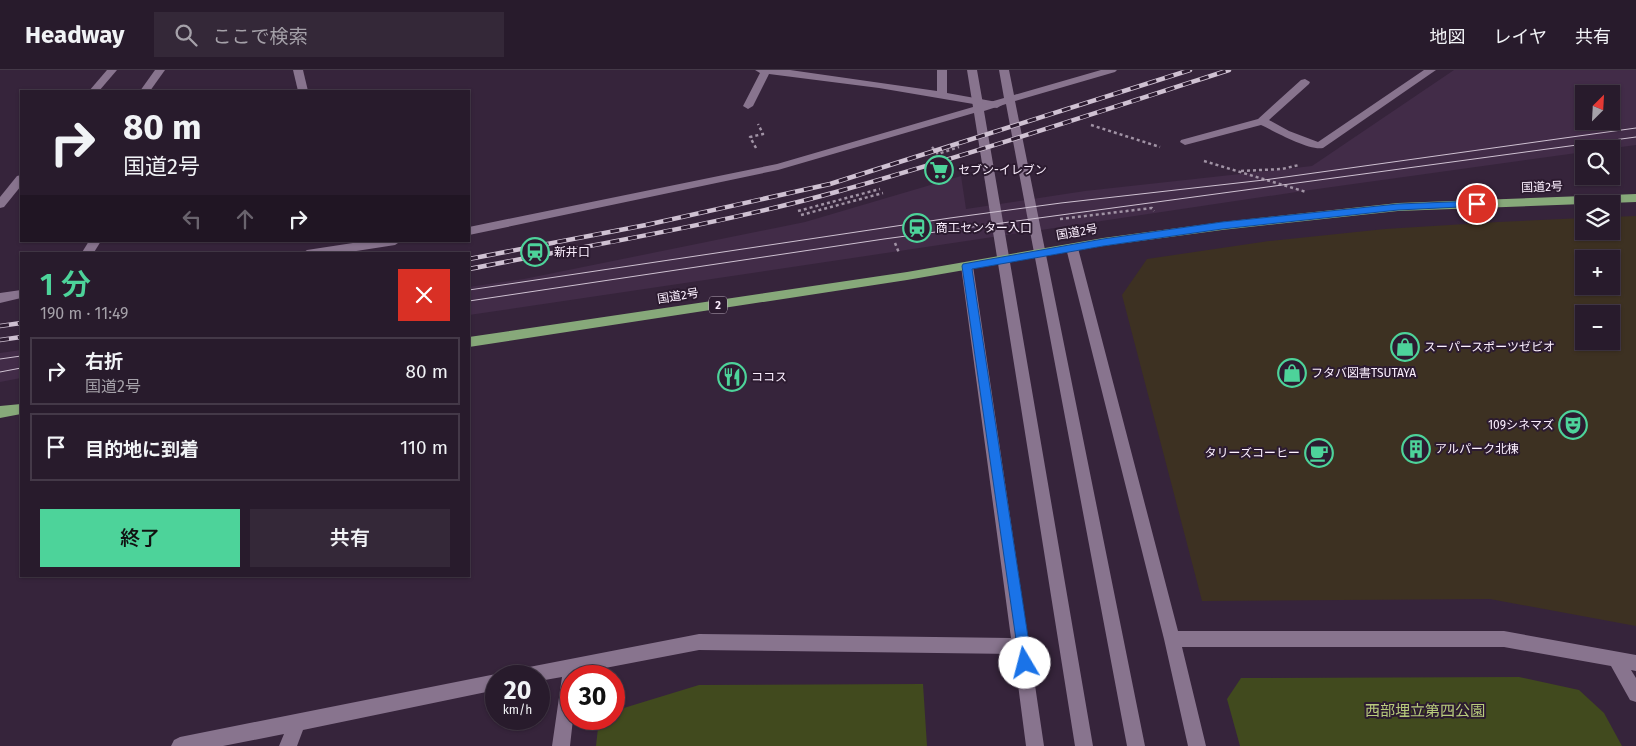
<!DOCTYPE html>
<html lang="ja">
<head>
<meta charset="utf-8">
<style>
  body { margin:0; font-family:"Fira Sans","Noto Sans JP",sans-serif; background:#342838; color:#f1f3f6; height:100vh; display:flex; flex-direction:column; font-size:19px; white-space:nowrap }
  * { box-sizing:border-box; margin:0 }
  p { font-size:16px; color:#a5a1a9 }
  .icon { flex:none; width:28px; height:28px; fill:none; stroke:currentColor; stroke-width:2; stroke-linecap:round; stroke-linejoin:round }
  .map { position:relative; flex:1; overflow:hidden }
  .panel { position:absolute; left:20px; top:182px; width:450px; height:325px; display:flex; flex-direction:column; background:#281b2c; border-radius:0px; box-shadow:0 1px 4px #0004,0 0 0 1px #443948 }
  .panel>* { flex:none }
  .hud { position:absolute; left:20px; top:20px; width:450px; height:152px; border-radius:0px; box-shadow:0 1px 4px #0004,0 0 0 1px #443948; background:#281b2c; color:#f1f3f6; overflow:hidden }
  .needle { width:32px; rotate:24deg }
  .controls { position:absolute; left:1575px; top:15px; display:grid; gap:10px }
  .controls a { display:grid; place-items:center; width:45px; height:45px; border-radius:0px; background:#281b2c; box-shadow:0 1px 4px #0004,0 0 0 1px #443948; font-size:25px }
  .speed { position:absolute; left:485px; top:595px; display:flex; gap:10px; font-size:25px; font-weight:700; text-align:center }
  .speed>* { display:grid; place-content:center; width:65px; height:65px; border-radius:50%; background:#281b2c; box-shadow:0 1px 4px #0004,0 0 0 1px #443948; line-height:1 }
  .speed small { font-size:12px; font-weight:400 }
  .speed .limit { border:8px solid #d22; background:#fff; color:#111 }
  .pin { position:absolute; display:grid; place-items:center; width:42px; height:42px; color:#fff; margin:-21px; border:2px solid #fff; border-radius:50%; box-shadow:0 1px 5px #0007 }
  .me { position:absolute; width:55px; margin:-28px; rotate:352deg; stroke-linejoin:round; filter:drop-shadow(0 0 4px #0008) }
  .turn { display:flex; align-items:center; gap:18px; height:105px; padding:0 20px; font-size:22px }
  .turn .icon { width:65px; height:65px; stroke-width:2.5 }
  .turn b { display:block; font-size:35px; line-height:42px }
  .lanes { display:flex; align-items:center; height:48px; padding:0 20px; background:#0003; justify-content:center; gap:25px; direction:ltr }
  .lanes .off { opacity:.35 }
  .round { display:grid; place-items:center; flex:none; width:52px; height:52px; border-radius:0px; background:#342838 }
  .head { display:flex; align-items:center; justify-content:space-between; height:85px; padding:0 20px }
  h1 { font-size:30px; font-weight:600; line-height:38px; color:#4dd39a }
  .primary-button { display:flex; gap:10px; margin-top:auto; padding:10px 20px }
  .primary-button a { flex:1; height:58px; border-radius:0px; background:#4dd39a; color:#111; font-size:20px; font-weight:600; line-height:58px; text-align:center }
  .primary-button a+a { background:#342838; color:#f1f3f6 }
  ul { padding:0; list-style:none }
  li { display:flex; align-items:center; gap:15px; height:68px; margin:0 10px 8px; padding:0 10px; border:2px solid #443948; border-radius:0px }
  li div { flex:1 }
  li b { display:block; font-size:19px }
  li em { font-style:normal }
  header { display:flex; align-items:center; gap:30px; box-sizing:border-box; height:70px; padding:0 25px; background:#281b2c; border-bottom:1px solid #443948 }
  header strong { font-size:24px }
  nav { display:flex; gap:28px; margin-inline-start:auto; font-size:18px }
  .search { width:350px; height:45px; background:#342838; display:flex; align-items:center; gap:12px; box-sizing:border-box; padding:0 18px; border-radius:0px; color:#a5a1a9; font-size:19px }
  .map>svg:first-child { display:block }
  .commercial { fill:#3d3122; fill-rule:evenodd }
  .built { fill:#422c48; fill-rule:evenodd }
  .green { fill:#414a1e }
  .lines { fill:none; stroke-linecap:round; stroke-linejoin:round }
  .path { stroke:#a193a5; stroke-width:2.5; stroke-dasharray:3 3; stroke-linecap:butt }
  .minor { fill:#88748e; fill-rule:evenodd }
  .tertiary { fill:#88748e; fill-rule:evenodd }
  .trunk { fill:#87a97a; fill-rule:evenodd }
  .tram { stroke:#cfc1d2; stroke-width:1 }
  .rail-casing { stroke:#cfc1d2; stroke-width:4.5 }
  .rail { stroke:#2c1b30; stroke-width:3; stroke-dasharray:9; stroke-linecap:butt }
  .route { fill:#1a73e8; stroke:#114b97 }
  .labels { text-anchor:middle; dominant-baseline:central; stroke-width:4; stroke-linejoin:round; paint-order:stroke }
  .shield { fill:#2c1b30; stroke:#beb0c1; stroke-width:1 }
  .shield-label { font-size:11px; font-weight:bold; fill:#fcf0ff }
  .poi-label { font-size:12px; fill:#fcf0ff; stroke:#2c1b30; text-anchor:start }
  .street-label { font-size:12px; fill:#fcf0ff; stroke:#2c1b30 }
  .near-park-label { font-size:15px; fill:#b8cb7c; stroke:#2c1b30 }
</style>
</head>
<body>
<header>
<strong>Headway</strong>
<div class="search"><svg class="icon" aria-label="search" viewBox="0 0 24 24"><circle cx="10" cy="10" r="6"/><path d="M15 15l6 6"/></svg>ここで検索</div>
<nav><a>地図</a><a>レイヤ</a><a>共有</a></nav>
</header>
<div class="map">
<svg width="1636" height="676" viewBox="0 0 1636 676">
  <rect width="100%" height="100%" fill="#36243b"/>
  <path class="commercial" d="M1636 146V556L1490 529 1202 531 1122 225 1147 189 1269 171 1385 159 1498 152 1584 148V161H1611V147ZM1584 189H1611V216H1584ZM1584 244H1611V271H1584Z"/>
  <g class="built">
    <path d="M1454 0H1636V75L1606 79H1584V82L1303 121 469 245V217L524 209 805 152 961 106 966 139 1085 121 1312 96ZM1584 24H1611V51H1584Z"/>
    <polygon points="21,280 21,308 0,312 0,283"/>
  </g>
  <g class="green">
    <polygon points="1519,607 1579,620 1604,643 1622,676 1240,676 1227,629 1241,608"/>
    <polygon points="923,614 927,676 596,676 599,649 614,649 614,641 699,615"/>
  </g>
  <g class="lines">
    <g class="path">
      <polyline points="1091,55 1160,77"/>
      <polyline points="932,77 938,84 959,77"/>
      <polyline points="756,78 750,67 763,64 758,54"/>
      <polyline points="1204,91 1306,122"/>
      <polyline points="1241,101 1282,99 1299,95"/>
      <polyline points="798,141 880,119"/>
      <polyline points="801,145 883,123"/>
      <polyline points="1060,149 1152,138 1154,141"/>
      <polyline points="895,173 899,183"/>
    </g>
    <g class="minor">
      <polygon points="107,0 117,0 99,21 89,21"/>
      <polygon points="155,0 165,0 150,21 140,21"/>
      <polygon points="293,0 303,0 308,21 298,21"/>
      <polygon points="755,0 790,0 937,21 937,0 947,0 947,23 997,32 1002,35 997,38 879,18 769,4 753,36 748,39 743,36 760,3"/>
      <path d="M1424 0H1436L1323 78C1309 81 1274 61 1261 55L1185 75 1180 72 1181 70 1258 49 1301 10 1305 9 1310 12 1309 14 1269 50 1289 61 1318 72Z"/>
      <polygon points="21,105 21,116 4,137 0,138 0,127 17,106"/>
      <polygon points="89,171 101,171 93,184 81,184"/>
      <polygon points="1072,174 1078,178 1178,561 1504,561 1636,585 1636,601 1631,600 1636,608 1636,632 1630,630 1611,596 1504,577 1182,577 1206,676 1188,676 1164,569 1066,178"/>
      <polygon points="967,192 973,196 1044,676 1026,676 1014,584 699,580 579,603 579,606 571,606 571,649 573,649 570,676 552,676 562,607 539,611 539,606 516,606 518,600 524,598 699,564 1011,568 961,196"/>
      <polygon points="496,604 502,606 496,606 496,620 303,660 297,676 279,676 284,664 223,676 171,676 174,670 180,667"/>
    </g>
    <g class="tertiary">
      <polygon points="967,0 977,0 983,34 1004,28 999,0 1009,0 1014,25 1101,0 1117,0 1115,2 1015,31 1145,676 1127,676 1006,34 984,41 1093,676 1075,676 974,43 778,100 469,165 469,157 777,94 973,37"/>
      <polygon points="366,171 401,171 395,175 337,184 301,184 307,180"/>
      <polygon points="21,220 21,228 0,233 0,223"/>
    </g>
    <g class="trunk">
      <polygon points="1636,124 1636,132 1398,141 1222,160 1103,176 907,210 469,277 469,267 907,202 1103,168 1222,152 1398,133"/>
      <polygon points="21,334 21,344 0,348 0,336"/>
    </g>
    <g class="tram">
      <polyline points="469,220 950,148 1061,133 1264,110 1636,58"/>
      <polyline points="469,231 884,169 1636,67"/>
      <polyline points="0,289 21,286"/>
      <polyline points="0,302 21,298"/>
    </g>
    <defs>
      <g id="rail">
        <polyline points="469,189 646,155 830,114 1190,0"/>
        <path d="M469 199C591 175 716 155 836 122 968 85 1099 42 1229 0"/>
        <polyline points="0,256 21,253"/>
        <polyline points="0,270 21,267"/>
      </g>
    </defs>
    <use href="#rail" class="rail-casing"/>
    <use href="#rail" class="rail"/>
  </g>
  <polygon class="route" points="1477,131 1480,132 1480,136 1398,140 1222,159 1103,176 972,199 1032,593 1030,597 1025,599 1020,597 962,196 963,194 1103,169 1222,152 1398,134"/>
  <defs>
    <symbol id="supermarket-ring" viewBox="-11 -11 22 22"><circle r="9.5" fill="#2c1b30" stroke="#4dd39a" stroke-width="1.5"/><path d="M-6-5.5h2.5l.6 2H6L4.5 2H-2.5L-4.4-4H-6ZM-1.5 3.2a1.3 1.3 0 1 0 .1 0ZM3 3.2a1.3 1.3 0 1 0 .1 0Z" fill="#4dd39a"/></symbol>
    <symbol id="station-ring" viewBox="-11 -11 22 22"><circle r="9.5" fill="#2c1b30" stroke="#4dd39a" stroke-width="1.5"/><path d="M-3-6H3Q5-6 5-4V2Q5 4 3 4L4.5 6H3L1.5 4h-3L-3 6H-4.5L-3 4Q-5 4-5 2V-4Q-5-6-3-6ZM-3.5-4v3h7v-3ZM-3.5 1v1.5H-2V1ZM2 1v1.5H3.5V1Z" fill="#4dd39a"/></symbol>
    <symbol id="shop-ring" viewBox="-11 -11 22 22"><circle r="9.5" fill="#2c1b30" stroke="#4dd39a" stroke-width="1.5"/><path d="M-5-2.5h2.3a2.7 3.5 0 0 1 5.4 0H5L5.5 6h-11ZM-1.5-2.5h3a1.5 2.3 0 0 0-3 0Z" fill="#4dd39a"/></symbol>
    <symbol id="restaurant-ring" viewBox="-11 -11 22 22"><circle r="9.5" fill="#2c1b30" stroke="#4dd39a" stroke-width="1.5"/><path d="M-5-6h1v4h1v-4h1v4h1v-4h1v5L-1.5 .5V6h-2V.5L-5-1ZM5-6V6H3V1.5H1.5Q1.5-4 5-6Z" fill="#4dd39a"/></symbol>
    <symbol id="theatre-ring" viewBox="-11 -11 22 22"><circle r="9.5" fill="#2c1b30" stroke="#4dd39a" stroke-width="1.5"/><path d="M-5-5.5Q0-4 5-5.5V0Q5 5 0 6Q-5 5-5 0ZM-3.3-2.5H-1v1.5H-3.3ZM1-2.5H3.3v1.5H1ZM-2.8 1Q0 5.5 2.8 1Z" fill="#4dd39a"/></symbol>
    <symbol id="building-ring" viewBox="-11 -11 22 22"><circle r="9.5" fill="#2c1b30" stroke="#4dd39a" stroke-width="1.5"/><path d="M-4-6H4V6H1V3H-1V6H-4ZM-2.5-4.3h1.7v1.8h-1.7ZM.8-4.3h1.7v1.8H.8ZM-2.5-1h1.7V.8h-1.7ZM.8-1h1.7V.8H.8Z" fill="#4dd39a"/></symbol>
    <symbol id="cafe-ring" viewBox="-11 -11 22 22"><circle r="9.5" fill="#2c1b30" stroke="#4dd39a" stroke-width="1.5"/><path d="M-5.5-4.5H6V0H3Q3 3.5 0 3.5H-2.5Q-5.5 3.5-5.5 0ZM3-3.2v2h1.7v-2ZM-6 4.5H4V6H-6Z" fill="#4dd39a"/></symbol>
  </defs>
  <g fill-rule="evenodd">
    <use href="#supermarket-ring" x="923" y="84" width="32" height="32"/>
    <use href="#station-ring" x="901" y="142" width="32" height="32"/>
    <use href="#station-ring" x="519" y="166" width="32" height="32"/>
    <use href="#shop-ring" x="1389" y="261" width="32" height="32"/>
    <use href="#shop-ring" x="1276" y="287" width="32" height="32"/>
    <use href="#restaurant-ring" x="716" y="291" width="32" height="32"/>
    <use href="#theatre-ring" x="1557" y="339" width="32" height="32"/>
    <use href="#building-ring" x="1400" y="363" width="32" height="32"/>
    <use href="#cafe-ring" x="1303" y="367" width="32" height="32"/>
  </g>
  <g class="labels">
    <rect class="shield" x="709" y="226.5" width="18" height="17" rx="4"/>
    <g class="shield-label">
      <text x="718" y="235">2</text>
    </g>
    <g class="poi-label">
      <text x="958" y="100">セブン-イレブン</text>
      <text x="936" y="158">商工センター入口</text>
      <text x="554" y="182">新井口</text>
      <text x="1424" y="277">スーパースポーツゼビオ</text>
      <text x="1311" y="303">フタバ図書TSUTAYA</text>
      <text x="751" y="307">ココス</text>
      <text x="1554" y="355" text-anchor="end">109シネマズ</text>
      <text x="1435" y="379">アルパーク北棟</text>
      <text x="1300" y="383" text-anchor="end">タリーズコーヒー</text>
    </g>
    <g class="street-label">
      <text transform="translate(1542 117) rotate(-2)">国道2号</text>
      <text transform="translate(1077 162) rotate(-10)">国道2号</text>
      <text transform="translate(678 226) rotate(-9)">国道2号</text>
    </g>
    <g class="near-park-label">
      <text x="1425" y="641">西部埋立第四公園</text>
    </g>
  </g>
</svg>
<div class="controls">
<a><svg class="needle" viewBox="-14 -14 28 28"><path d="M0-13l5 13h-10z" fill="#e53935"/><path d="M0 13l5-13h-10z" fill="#a5a1a9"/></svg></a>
<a><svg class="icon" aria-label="search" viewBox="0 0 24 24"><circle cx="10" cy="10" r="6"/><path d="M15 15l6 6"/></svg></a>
<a><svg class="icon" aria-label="layers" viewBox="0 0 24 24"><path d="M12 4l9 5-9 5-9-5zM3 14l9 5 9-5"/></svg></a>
<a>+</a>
<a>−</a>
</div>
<div class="speed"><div>20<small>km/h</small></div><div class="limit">30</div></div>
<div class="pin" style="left:1477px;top:134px;background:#d93025"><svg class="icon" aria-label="arrive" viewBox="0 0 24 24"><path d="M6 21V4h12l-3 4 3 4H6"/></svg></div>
<svg class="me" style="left:1025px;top:593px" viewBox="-20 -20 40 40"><circle r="19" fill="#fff"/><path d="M0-13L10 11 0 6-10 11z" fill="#1a73e8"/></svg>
<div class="hud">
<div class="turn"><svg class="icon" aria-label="right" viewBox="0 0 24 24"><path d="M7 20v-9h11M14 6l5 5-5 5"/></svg><div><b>80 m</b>国道2号</div></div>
<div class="lanes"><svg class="icon off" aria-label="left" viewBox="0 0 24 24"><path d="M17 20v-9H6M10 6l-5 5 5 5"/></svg><svg class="icon off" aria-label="ahead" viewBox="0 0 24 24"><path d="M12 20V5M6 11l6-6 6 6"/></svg><svg class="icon" aria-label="right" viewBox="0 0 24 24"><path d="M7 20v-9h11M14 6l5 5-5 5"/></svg></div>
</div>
<section class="panel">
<div class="head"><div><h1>1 分</h1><p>190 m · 11:49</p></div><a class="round" style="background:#d93025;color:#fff"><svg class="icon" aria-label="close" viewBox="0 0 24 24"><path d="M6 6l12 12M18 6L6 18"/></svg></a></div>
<ul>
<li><svg class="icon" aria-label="right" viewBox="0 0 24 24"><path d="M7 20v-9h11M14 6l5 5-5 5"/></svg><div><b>右折</b><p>国道2号</p></div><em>80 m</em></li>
<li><svg class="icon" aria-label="arrive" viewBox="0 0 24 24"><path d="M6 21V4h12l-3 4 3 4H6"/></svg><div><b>目的地に到着</b></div><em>110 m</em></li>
</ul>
<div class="primary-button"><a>終了</a><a>共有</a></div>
</section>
</div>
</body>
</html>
